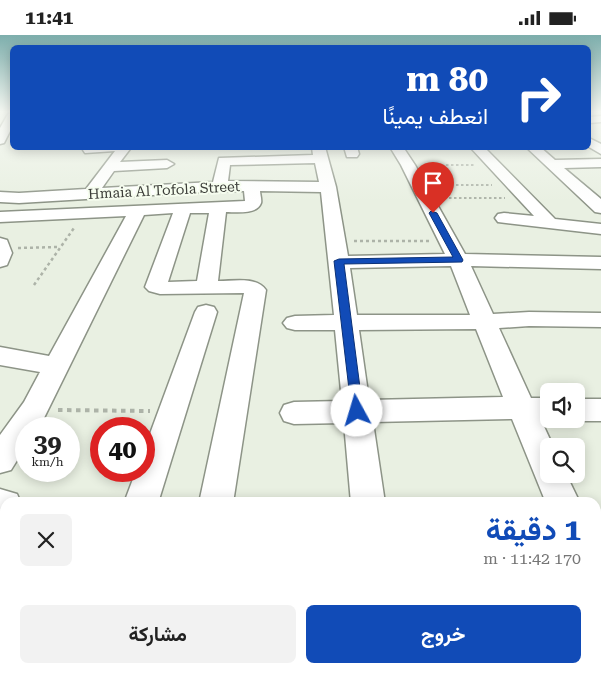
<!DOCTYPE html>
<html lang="ar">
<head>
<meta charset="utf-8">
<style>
  body { margin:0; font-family:"Roboto Serif",Vazirmatn,serif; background:#f2f2f2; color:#222; direction:rtl; height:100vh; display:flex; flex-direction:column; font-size:19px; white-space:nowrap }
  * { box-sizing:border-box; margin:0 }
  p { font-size:16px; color:#767676 }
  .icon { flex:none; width:28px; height:28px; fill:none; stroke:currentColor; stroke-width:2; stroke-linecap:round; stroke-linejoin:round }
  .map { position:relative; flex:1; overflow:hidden; direction:ltr }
  .drawer { position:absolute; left:0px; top:462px; width:601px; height:176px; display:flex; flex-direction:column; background:#fff; border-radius:15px 15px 0 0; box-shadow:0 2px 12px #0003; direction:rtl }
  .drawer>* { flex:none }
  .hud { position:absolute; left:10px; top:10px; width:581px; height:105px; border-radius:8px; box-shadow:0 2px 12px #0003; direction:rtl; background:#114bb7; color:#fff; overflow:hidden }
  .fabs { position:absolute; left:540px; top:348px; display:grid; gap:10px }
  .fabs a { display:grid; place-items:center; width:45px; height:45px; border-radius:8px; background:#fff; box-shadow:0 2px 12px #0003; font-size:25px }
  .speed { position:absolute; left:15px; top:382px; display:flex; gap:10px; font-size:25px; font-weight:700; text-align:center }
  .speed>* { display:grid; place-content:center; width:65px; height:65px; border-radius:50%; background:#fff; box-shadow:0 2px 12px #0003; line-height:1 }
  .speed small { font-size:12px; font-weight:400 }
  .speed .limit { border:8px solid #d22; background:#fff; color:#111 }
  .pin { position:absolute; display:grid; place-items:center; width:42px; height:42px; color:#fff; margin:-51px -21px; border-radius:50% 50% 50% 0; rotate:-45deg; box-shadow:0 0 5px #0007 }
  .pin .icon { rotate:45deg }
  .me { position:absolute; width:55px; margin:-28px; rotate:354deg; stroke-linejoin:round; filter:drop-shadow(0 0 4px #0008) }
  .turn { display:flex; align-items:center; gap:18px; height:105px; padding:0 20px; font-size:22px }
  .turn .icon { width:65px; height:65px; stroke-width:2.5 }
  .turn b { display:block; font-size:35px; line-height:42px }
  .round { display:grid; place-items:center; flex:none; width:52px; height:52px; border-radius:8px; background:#f2f2f2 }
  .summary { display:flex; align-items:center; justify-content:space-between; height:85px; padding:0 20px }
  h1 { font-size:30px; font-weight:700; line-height:38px; color:#114bb7 }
  .button { display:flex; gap:10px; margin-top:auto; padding:10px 20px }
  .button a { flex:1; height:58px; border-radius:8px; background:#114bb7; color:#fff; font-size:20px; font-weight:700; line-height:58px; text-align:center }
  .button a+a { background:#f2f2f2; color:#222 }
  .status { display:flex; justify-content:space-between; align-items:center; height:35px; padding:0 25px; background:#fff; direction:ltr }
  .status svg { height:14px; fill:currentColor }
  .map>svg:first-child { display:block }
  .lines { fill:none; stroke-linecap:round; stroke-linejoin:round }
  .minor-casing { stroke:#8d9487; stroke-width:3 }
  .path-far2 { stroke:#adb3a8; stroke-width:2; stroke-dasharray:2.5 2.5; stroke-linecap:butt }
  .path-far1 { stroke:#adb3a8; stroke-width:2.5; stroke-dasharray:3 3; stroke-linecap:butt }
  .path { stroke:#adb3a8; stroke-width:4; stroke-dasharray:4.5 4.5; stroke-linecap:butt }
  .minor { fill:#fff; fill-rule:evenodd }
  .route { fill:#114bb7; stroke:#0b3177 }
  .labels { text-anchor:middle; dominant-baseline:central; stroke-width:4; stroke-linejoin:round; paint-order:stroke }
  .far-street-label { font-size:14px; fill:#3b3d38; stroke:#f6fdef }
</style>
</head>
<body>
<div class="status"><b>11:41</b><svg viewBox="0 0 49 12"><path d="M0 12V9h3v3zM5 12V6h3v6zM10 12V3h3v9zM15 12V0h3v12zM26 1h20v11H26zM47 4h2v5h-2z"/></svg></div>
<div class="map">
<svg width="601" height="638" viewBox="0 0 601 638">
  <rect width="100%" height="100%" fill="#e9f0e2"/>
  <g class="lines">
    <defs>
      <g id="minor">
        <polygon points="12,78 12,92 4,108 0,109 0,93 8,79"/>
        <polygon points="601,81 601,87 589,88 589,82"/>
        <polygon points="589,103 601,109 601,119 589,112"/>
        <path d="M85 112H129L130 114 120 127 167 125 174 129 167 133 114 136 102 153 213 147 219 123 313 120 312 112H325L336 152 348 221 445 219 401 130 390 112H403L415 130 465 219 601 222V234L471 231 493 279 529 277 601 278V292L529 291 499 293 531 363H549V384H553L541 385 553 411H549V439H566L580 468H546L512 384 373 387 385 468H351L344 388 294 389 284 386 280 378 284 370 294 367 342 366 335 295H295L287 293 283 288 287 283 295 281 334 280 321 157 260 156C260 159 262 165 261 168 257 180 235 177 226 177L218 246C234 246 256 241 266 255L233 468H199L244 258 160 259 149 256 145 252 173 178 144 180 44 383 37 394H26V411L11 435 0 438V400L24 367 40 337 0 330V312L49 321 126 181 0 187V177L245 166 244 156H220L19 168 0 167V157L19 158 86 154 115 116 85 118 83 115ZM315 128 319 147 228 146 230 130ZM190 178H209L197 246 168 247ZM451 231 470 280H357L350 233ZM476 294 503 362 369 365 359 295Z"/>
        <polygon points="344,112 357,112 359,119 357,122 347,122"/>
        <polygon points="470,112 484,112 555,184 601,189 601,199 498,187 495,183 498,179 504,178 534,181"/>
        <polygon points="526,112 540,112 555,125 601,124 601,132 564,133 601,164 601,178 595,177"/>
        <polygon points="0,203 7,205 12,218 7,230 0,232"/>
        <polygon points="206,270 214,272 217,277 158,468 124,468 136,436 144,436 144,415 195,277 198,272"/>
        <polygon points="576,364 601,364 601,386 576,386 569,384 576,384"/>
        <polygon points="0,454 17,459 21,468 5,468 5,486 0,486"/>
        <rect x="0" y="487" width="5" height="36"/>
        <rect x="596" y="516" width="5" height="77"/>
        <rect x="0" y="579" width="5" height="42"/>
        <polygon points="70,634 114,634 113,638 69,638"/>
        <polygon points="186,634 250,634 252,638 188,638"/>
        <rect x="316" y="634" width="44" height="4"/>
      </g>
    </defs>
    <use href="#minor" class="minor-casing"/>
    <g class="path-far2">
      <polyline points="426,130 475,130"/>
      <polyline points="436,150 492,150"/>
      <polyline points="444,163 505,163"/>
    </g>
    <g class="path-far1">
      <polyline points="354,206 430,206"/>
      <polyline points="18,213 59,212"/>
      <polyline points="34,250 74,193"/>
    </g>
    <polyline class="path" points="58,375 150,376"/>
    <use href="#minor" class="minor"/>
  </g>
  <linearGradient id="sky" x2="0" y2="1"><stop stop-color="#7daeac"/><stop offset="0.46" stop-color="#f5f8f2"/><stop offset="1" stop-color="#f5f8f2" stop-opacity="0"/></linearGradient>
  <rect width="601" height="167" fill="url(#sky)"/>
  <polygon class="route" points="431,176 437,178 463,225 462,227 344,229 363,376 361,380 352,380 334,226 339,224 453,222 429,178"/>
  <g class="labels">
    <g class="far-street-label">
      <text transform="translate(164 155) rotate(-3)">Hmaia Al Tofola Street</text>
    </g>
  </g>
</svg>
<div class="fabs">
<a><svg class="icon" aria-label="sound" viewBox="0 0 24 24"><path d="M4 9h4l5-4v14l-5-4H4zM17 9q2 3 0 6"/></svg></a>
<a><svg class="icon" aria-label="search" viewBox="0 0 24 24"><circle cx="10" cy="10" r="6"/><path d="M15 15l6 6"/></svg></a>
</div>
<div class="speed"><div>39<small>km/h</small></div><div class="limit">40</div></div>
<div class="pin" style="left:433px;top:178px;background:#d93025"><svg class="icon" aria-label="arrive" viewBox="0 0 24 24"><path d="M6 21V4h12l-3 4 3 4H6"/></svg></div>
<svg class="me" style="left:357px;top:376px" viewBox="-20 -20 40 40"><circle r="19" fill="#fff"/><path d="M0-13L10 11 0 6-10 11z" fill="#114bb7"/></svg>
<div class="hud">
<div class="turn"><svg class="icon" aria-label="right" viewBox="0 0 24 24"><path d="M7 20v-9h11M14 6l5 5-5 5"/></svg><div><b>80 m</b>انعطف يمينًا</div></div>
</div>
<section class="drawer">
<div class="summary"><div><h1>1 دقيقة</h1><p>170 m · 11:42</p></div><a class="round"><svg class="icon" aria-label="close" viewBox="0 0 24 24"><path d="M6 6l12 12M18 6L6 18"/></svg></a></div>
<div class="button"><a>خروج</a><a>مشاركة</a></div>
</section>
</div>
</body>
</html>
